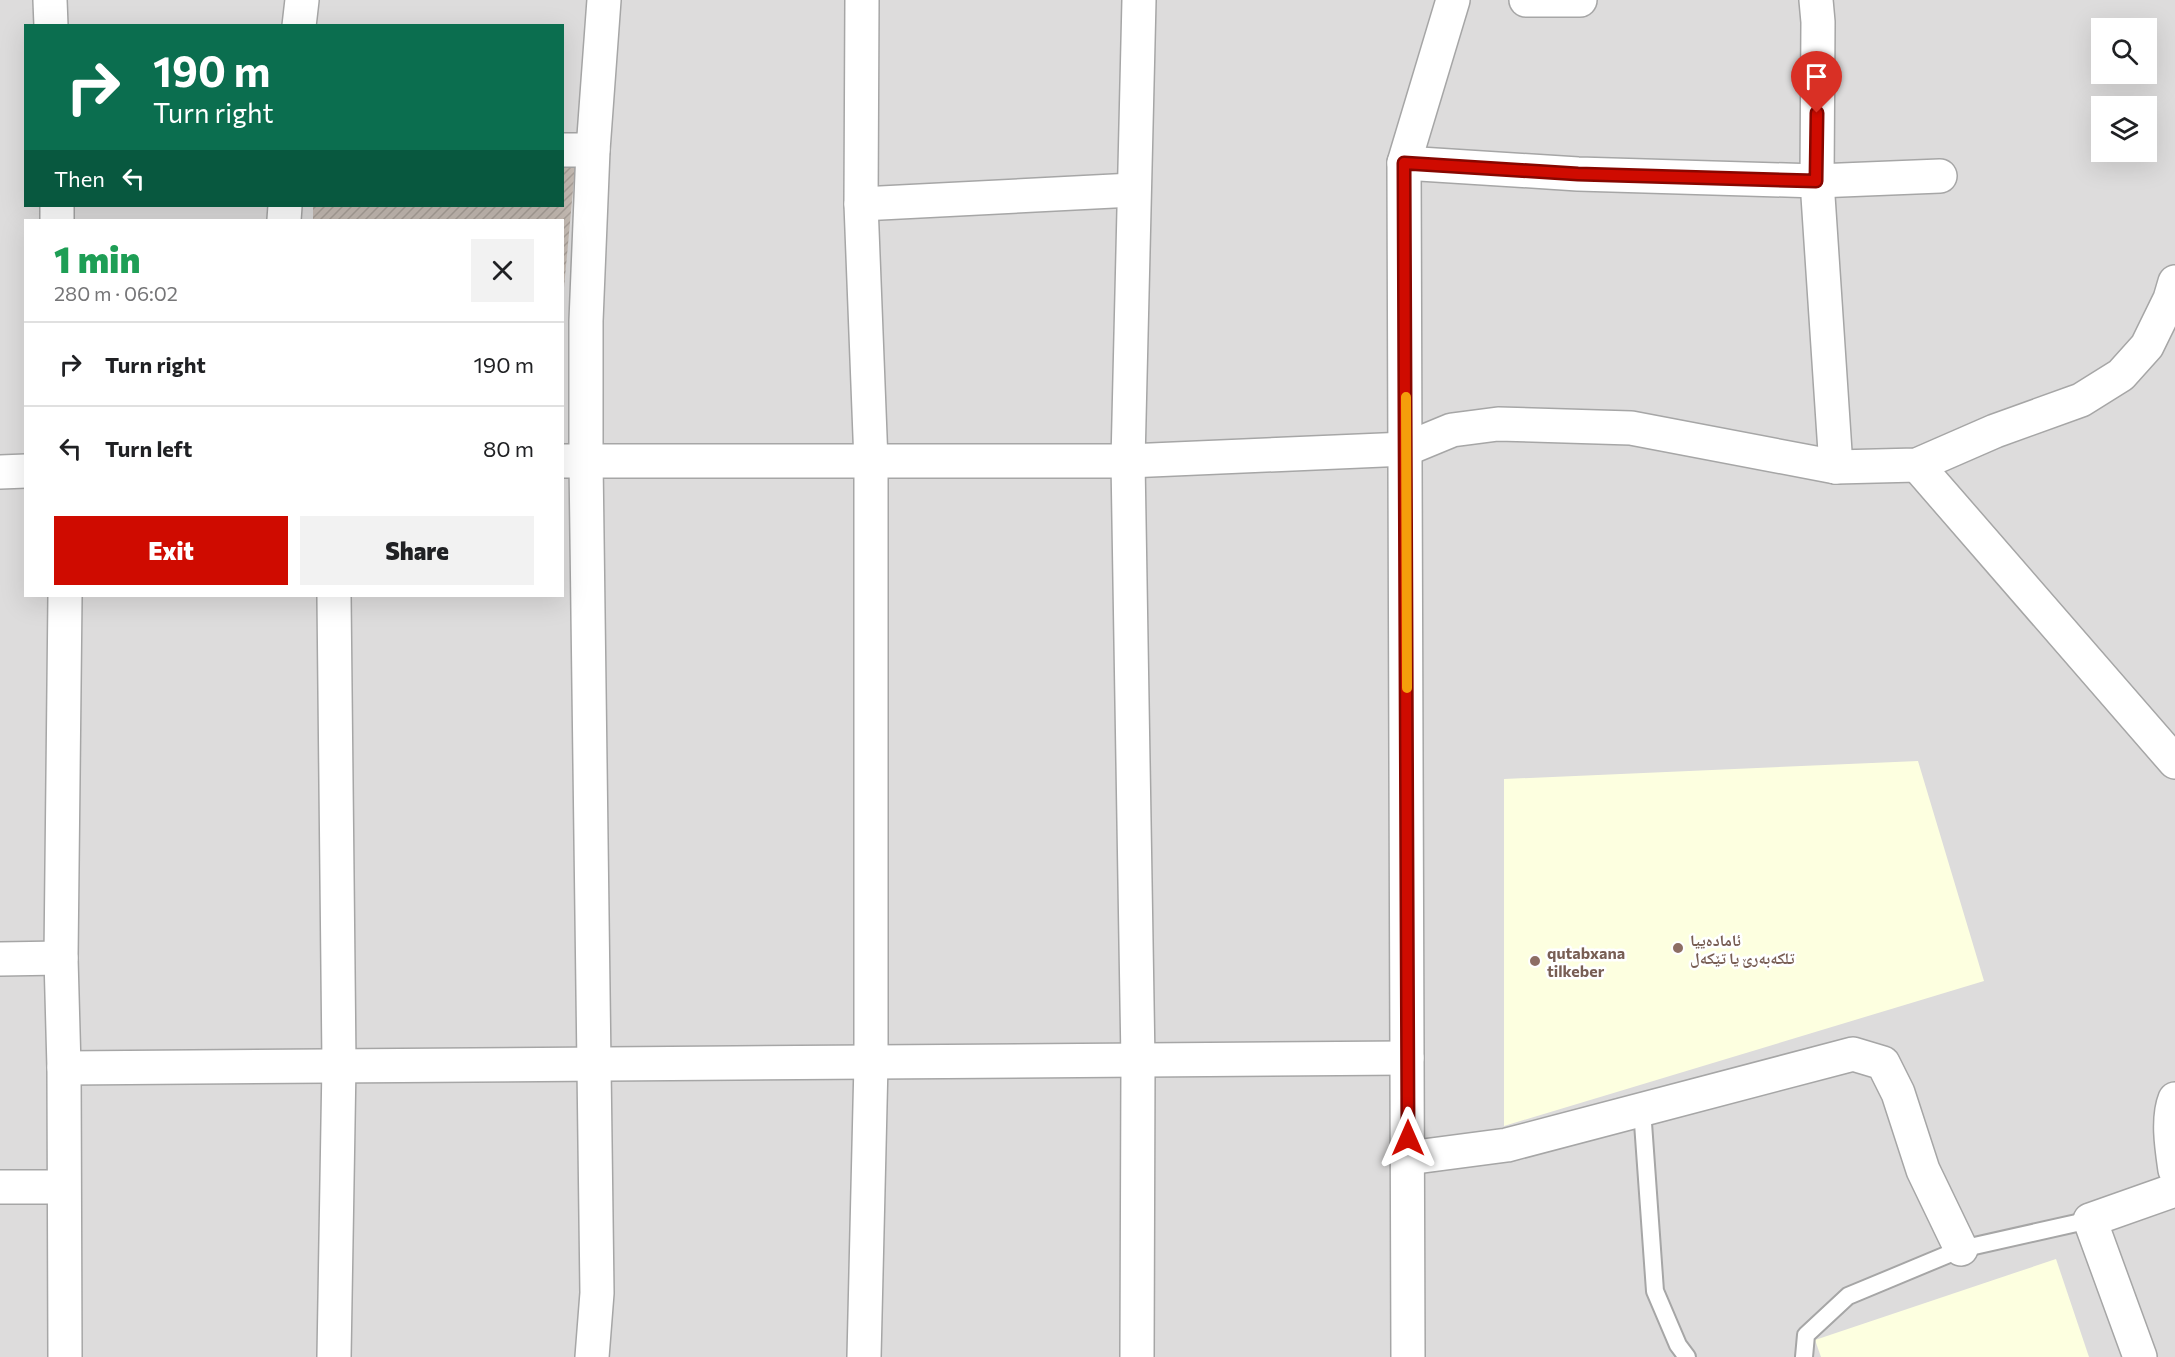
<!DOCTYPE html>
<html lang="en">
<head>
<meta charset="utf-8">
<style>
  body { margin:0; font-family:Commissioner,"Noto Naskh Arabic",sans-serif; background:#f2f2f2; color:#202124; height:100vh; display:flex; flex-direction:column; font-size:22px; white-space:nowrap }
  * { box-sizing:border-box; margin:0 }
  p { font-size:20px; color:#757577 }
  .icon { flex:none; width:33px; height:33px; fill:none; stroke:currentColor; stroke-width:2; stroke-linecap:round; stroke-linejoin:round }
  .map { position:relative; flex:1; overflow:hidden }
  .panel { position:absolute; left:24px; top:219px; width:540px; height:378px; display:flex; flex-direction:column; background:#fff; border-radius:0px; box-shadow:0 6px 24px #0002 }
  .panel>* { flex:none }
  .guide { position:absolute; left:24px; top:24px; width:540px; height:183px; border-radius:0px; box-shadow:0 6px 24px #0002; background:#0b6e4f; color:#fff; overflow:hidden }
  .fabs { position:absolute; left:2091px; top:18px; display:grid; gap:12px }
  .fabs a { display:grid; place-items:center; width:66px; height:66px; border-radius:0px; background:#fff; box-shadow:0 6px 24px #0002; font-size:30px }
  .pin { position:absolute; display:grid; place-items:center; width:51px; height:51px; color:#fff; margin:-62px -26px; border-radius:50% 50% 50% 0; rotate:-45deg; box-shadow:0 0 6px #0007 }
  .pin .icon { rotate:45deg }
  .me { position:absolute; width:66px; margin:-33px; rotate:0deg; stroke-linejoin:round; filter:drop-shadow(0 0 4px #0008) }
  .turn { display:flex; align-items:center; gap:21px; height:126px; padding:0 30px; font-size:27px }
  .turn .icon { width:78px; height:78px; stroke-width:2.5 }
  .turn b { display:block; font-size:42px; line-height:51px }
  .then { display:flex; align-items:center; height:57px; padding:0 30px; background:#0003; gap:12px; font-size:22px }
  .round { display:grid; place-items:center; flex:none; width:63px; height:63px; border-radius:0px; background:#f2f2f2 }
  .head { display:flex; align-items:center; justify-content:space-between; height:102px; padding:0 30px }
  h1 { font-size:36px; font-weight:800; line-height:45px; color:#1e9e55 }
  .cta { display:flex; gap:12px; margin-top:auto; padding:12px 30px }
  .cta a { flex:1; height:69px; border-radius:0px; background:#cf0b00; color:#fff; font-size:24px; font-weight:800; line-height:69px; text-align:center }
  .cta a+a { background:#f2f2f2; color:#202124 }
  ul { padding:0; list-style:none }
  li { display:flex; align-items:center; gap:18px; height:84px; padding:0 30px; border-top:2px solid #e0e0e0 }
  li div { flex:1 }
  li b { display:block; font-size:22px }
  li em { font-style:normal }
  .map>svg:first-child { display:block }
  .residential { fill:#dddcdc; fill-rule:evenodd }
  .education { fill:#fdffe0 }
  .building { fill:url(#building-hatch) }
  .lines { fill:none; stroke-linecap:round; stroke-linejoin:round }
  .lane-casing { stroke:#a6a6a6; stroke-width:20 }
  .street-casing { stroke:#a6a6a6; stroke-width:36 }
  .lane { stroke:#fff; stroke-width:16 }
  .street { stroke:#fff; stroke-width:33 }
  .route-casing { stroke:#870700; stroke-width:15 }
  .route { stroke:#cf0b00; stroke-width:10 }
  .slow { stroke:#f59e0b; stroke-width:10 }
  .education-dot { fill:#8d6e63; stroke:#fff; stroke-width:2 }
  .labels { text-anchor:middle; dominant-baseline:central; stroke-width:5; stroke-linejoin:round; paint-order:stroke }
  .education-label { font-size:16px; font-weight:bold; fill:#785e54; stroke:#fff; text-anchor:start }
</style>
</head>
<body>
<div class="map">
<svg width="2175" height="1357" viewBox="0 0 2175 1357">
  <defs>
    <pattern id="building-hatch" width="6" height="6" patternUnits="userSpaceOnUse" patternTransform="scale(1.5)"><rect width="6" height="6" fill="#c6bcb4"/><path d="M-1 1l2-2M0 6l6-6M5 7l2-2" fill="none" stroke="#aaa19a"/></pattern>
  </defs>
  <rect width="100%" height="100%" fill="#f1ede5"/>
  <path class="residential" d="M0 0H2175V1357H0ZM26 26H562V206H26ZM2102 28H2146V74H2102ZM2102 106H2146V152H2102ZM26 220H562V596H26Z"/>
  <g class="education">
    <polygon points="1918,761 1984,981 1504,1126 1504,779"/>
    <polygon points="2056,1259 2089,1357 1821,1357 1815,1340"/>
  </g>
  <polygon class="building" points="562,168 575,168 564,288 562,288 562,220 313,220 313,206 562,206"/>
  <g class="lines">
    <defs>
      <g id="lane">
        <polyline points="1642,1109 1655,1291 1678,1345 1687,1357"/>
        <polyline points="1804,1357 1806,1335 1848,1296 1961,1249 2090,1220"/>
      </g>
      <g id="street">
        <polyline points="50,0 51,26"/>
        <polyline points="862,0 861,204 871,462 871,1063 864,1357"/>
        <polyline points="1526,0 1580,0"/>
        <polyline points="1816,0 1818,22 1817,181 1836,467"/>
        <polyline points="299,26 302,0"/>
        <polyline points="562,150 593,150"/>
        <polyline points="1404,163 1578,174 1817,181 1940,176"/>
        <polyline points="861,204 1133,190"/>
        <polyline points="57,206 57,220"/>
        <polyline points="284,220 285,206"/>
        <polyline points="562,461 1128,461 1406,449 1452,430 1498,424 1631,428 1836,467 1917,465 1995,431 2081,400 2121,375 2147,346 2170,299 2175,282"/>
        <polyline points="1917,465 2175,762"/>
        <polyline points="0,472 26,471"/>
        <polyline points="334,596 339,1064 334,1357"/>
        <polyline points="0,959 61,958"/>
        <path d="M64 1068C512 1061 959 1065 1407 1058"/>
        <path d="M2175 1099C2167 1119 2172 1149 2175 1170"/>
        <polyline points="1408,1158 1507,1145 1853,1054 1883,1063 1898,1093 1923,1170 1961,1249"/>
        <polyline points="0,1187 63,1187"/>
        <polyline points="65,1357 64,1068 61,958 65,596"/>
        <polyline points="592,1357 597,1293 586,461 586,321 593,150 604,0"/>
        <polyline points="1137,1357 1138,1062 1128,461 1139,0"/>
        <polyline points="1408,1357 1404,163 1453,0"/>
        <polyline points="2140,1357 2090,1220 2175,1190"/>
      </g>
    </defs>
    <use href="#lane" class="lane-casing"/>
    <use href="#street" class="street-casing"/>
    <use href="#lane" class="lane"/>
    <use href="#street" class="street"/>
  </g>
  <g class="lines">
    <defs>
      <polyline id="route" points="1408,1138 1404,163 1578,174 1816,181 1817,113"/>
    </defs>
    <use href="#route" class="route-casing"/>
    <use href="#route" class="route"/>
    <polyline class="slow" points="1406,397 1407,688"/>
  </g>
  <g class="education-dot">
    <circle cx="1678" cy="948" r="6"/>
    <circle cx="1535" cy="961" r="6"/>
  </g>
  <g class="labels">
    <g class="education-label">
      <text x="1690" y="939">ئامادەییا<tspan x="1690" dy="18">تلکەبەرێ یا تێکەل</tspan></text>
      <text x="1547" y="952">qutabxana<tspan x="1547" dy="18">tilkeber</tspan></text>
    </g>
  </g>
</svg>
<div class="fabs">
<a><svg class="icon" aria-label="search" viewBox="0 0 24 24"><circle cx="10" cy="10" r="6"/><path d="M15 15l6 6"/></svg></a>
<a><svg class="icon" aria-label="layers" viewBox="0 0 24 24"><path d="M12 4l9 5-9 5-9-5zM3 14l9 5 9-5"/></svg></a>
</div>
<div class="pin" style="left:1817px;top:113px;background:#d93025"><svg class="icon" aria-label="arrive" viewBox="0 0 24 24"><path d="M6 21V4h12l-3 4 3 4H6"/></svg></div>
<svg class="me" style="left:1408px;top:1138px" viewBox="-20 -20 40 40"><path d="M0-17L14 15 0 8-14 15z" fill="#cf0b00" stroke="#fff" stroke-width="4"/></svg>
<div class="guide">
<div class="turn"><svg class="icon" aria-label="right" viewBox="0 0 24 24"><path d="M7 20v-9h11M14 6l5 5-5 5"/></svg><div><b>190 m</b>Turn right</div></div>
<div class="then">Then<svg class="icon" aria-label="left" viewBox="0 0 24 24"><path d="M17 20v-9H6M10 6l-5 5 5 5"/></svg></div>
</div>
<section class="panel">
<div class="head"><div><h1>1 min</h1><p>280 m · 06:02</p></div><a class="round"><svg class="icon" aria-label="close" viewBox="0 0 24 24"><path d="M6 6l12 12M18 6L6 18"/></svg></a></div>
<ul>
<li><svg class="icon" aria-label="right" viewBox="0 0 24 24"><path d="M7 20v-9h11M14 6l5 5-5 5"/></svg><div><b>Turn right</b></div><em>190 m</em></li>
<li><svg class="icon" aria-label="left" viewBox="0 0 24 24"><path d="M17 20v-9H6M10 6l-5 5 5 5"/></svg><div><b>Turn left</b></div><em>80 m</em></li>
</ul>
<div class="cta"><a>Exit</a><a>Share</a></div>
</section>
</div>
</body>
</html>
